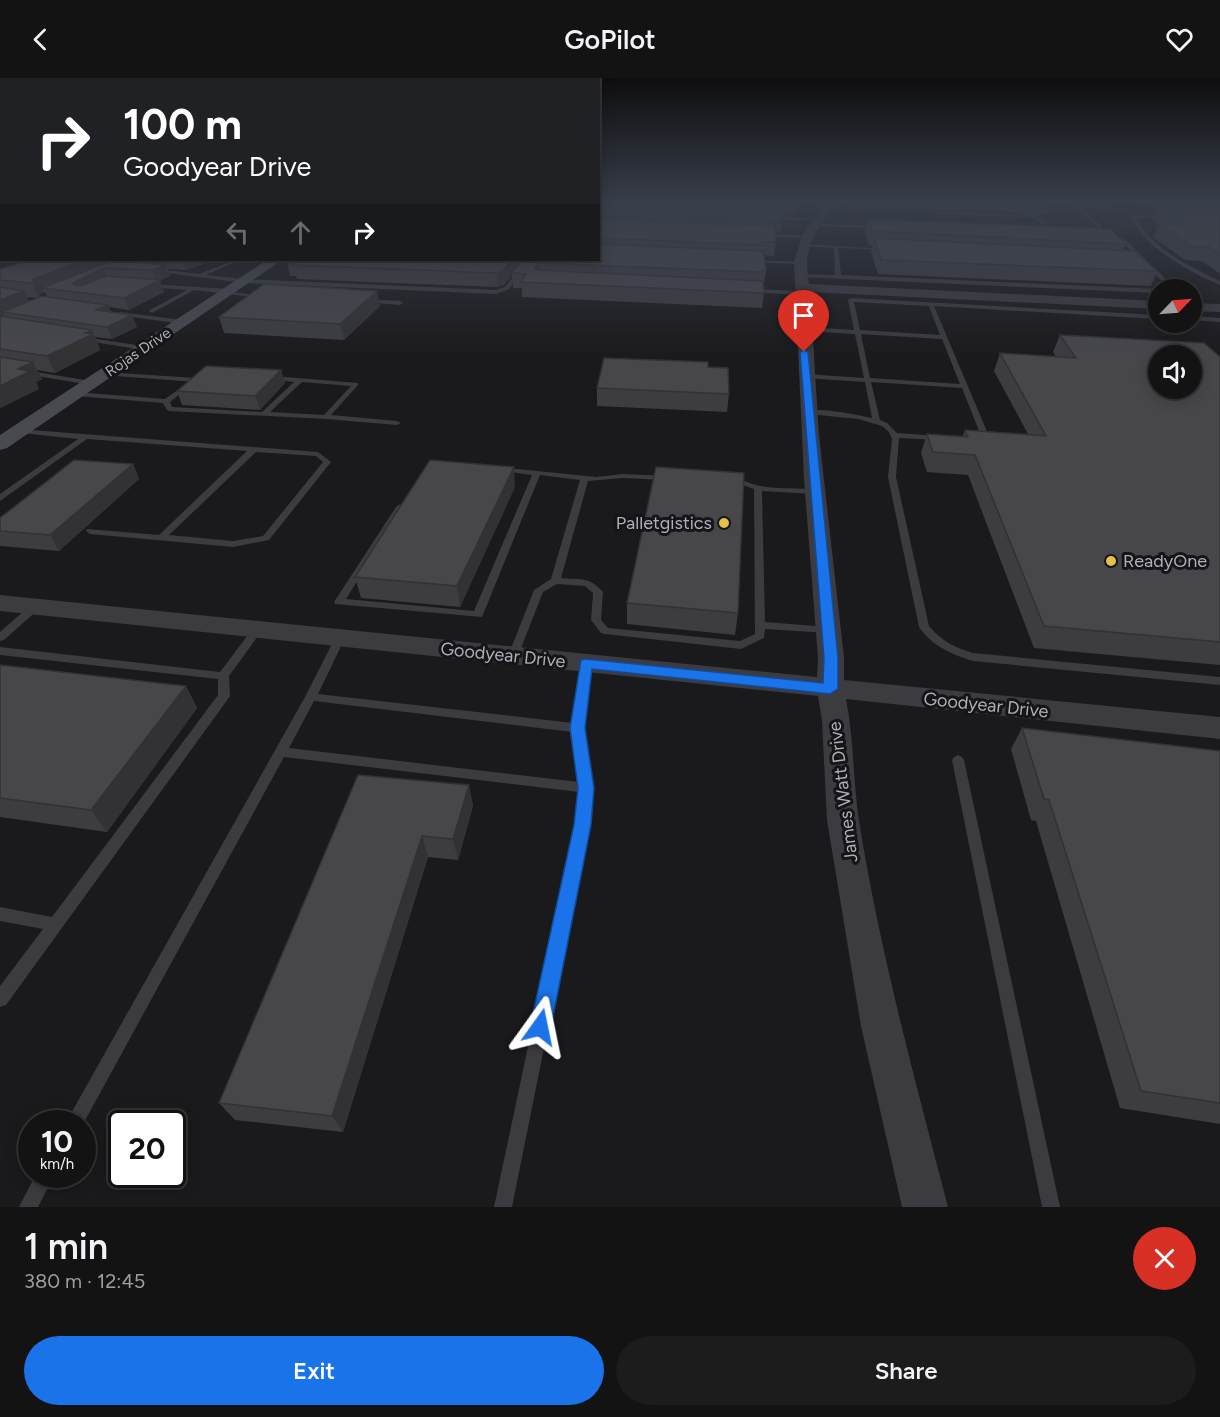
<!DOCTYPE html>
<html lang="en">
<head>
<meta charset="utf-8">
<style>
  body { margin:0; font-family:Figtree,sans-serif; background:#1d1c1d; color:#f1f3f6; height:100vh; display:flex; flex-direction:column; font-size:22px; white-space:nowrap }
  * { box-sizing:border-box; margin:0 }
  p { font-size:20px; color:#9d9ea0 }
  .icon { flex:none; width:33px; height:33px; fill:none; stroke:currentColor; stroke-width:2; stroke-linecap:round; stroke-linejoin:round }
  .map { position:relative; height:1129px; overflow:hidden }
  .panel { display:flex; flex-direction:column; background:#141314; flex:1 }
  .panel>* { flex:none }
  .hud { position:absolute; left:0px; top:0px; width:600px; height:183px; box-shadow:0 3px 15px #0003,0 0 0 2px #333234; background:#202124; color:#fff; overflow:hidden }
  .needle { width:39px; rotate:65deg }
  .fabs { position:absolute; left:1148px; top:201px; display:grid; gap:12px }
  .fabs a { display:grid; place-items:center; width:54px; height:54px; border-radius:50%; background:#141314; box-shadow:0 3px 15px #0003,0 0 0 2px #333234; font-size:30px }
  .speed { position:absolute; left:18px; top:1032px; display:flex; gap:12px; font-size:30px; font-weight:700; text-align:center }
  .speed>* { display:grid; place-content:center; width:78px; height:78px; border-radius:50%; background:#141314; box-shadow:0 3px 15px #0003,0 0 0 2px #333234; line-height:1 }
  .speed small { font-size:15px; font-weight:400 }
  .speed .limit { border:3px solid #111; border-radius:9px; background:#fff; color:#111 }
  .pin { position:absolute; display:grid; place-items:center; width:51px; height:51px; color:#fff; margin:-62px -26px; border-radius:50% 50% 50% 0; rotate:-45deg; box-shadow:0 0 6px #0007 }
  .pin .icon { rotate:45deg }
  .me { position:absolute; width:66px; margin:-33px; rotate:12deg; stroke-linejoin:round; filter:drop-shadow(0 0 4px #0008) }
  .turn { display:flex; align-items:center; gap:21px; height:126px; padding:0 24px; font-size:27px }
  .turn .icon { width:78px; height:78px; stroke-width:2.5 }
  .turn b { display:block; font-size:42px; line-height:51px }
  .lanes { display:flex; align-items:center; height:57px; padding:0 24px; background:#0003; justify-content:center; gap:30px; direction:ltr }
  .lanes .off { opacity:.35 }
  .round { display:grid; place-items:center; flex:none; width:63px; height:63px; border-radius:32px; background:#1d1c1d }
  .head { display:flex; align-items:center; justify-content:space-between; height:102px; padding:0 24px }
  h1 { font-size:36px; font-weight:600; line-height:45px }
  .cta { display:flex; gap:12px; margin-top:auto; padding:12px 24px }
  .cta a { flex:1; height:69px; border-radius:36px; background:#1a73e8; color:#fff; font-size:24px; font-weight:600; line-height:69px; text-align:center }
  .cta a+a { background:#1d1c1d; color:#f1f3f6 }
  header { display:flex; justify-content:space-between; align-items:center; height:78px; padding:0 24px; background:#141314; font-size:27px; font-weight:600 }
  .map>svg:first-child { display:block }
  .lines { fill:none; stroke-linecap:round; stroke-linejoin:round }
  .service { fill:#3b3b40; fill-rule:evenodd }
  .minor { fill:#3b3b40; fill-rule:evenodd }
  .tertiary { fill:#3b3b40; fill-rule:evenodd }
  .secondary { fill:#494a50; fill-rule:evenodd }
  .wall { fill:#3d3d40; fill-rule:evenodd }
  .shaded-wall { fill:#323234 }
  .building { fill:#47474b; stroke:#323234; stroke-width:1.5; fill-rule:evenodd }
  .route { fill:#1a73e8; stroke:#114b97; stroke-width:1.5 }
  .poi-dot { fill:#e2c04a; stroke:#151416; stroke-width:2 }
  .labels { text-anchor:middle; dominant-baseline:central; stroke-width:6; stroke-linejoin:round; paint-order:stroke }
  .far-street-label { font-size:15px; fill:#adafba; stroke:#151416 }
  .poi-label { font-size:18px; fill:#adafba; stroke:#151416; text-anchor:end }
  .street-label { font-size:18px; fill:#adafba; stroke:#151416 }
</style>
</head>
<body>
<header><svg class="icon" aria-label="back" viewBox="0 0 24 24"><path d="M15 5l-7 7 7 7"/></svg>GoPilot<svg class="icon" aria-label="heart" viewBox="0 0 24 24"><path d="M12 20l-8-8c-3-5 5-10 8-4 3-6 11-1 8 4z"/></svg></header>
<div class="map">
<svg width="1220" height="1129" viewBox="0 0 1220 1129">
  <rect width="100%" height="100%" fill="#1a191b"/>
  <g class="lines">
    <g class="service">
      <polygon points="984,124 1011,124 1012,125 1010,126"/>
      <polygon points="1025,124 1029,124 1033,129 1030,130"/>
      <polygon points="1051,124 1111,127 1110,129 1080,128 1106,152 1102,153 1075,128"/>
      <polygon points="1142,124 1149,124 1167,129 1220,130 1220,132 1167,131"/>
      <polygon points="851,130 905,132 907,133 850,132"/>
      <polygon points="931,133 1033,138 1032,136 1034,135 1050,149 1046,150 1036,140 930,135"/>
      <path d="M1131 137 1168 138 1166 140 1135 139C1152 171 1189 188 1220 203V207C1193 196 1138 166 1131 137Z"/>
      <polygon points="769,138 816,141 818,142 816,143 767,140"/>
      <polygon points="814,146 880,148 882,149 880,150 812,148"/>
      <polygon points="762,156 806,158 808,159 806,160 760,158"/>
      <polygon points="1109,158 1126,162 1177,212 1171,212 1122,164 1109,160"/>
      <polygon points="801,166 889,171 887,172 838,170 841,197 1158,211 1158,215 799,199 797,196 835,197 834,170 803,168"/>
      <polygon points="142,182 170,188 170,189 168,190 142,184 118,186 116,185"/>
      <polygon points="235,182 271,183 273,184 271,185 236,184 206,197 243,201 496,212 505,209 527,182 531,182 509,211 497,216 243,205 153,193 156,191 199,196"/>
      <polygon points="752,182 800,184 802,185 800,186 750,184"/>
      <polygon points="149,206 229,211 231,214 266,218 263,220 194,212 152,235 149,233 150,232 187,212 147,209"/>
      <polygon points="750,211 804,213 807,215 804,217 748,214"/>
      <path d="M851 220 1158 237V241L934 228 991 363 987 365 983 363 962 310 871 304 880 342 887 345 897 355 939 358 943 360 939 362 899 360 896 399 929 548C941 563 956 570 973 575L1220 599V607L973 583C951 576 932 568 919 549L888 399 892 361 889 354 882 348 858 341 808 336 804 334C816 328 858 337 872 340L865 304 805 300 802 298 805 296 864 300 855 256 803 253 800 251 803 249 854 252 848 222ZM854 224 929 228 940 257 860 252ZM861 256 942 261 960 306 870 300Z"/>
      <polygon points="366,221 400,223 403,225 400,227 364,224 364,222"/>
      <polygon points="120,234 182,242 185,244 182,246 118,237 118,235"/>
      <polygon points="1191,238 1220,240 1220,244 1191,242"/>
      <polygon points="83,259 143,268 146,270 143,272 81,262 81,260"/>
      <polygon points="0,288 91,303 94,305 91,307 0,292"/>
      <polygon points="104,294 196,300 199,302 196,304 102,297 102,295"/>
      <path d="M272 298 358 305V307L331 337 397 343 401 345 397 347 326 341 169 333 167 332 163 325 75 318 72 316 75 314 165 321 188 305 190 306V308L170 324 172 329 262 334 294 304 270 301V299ZM302 304 351 308 324 337 270 334Z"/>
      <path d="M18 351 318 374 331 384 269 462 233 469 90 456 86 453 87 451 159 457 247 373 87 361 0 423V416L78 361 21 355H18ZM256 374 316 378 323 384 263 458 233 463 169 457Z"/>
      <path d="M499 389 596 399 623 396 669 398V402H666L623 400 588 403 561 500C580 502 589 498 603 514L601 542 608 550 740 563 755 556 754 411 740 406 726 405 725 403C734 397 746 404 756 407 776 412 798 409 818 412L819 414 815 416 762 413 765 544 828 549 833 552 828 555 765 551 764 560 741 571 605 556 601 555 591 542 593 515 585 508 557 506 543 514 518 578 517 581H509L508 578 534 512 551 501 580 402 540 397 482 539 335 526 334 524 396 429 400 426 404 429 346 521 474 533 532 397 502 393 498 391Z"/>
      <polygon points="36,525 40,526 41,528 40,530 4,562 0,563 0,554 32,526"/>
      <polygon points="258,548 263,551 229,598 230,618 228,621 6,927 0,929 0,908 43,851 0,843 0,829 52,839 218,617 218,601 0,577 0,569 220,594 254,549"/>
      <path d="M340 557 345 560 318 616 573 645 581 586 586 582 591 586 584 650 592 710 589 747 512 1129H494L575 747 579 714 284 679 82 1048V1046H65L305 619 335 560ZM314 623 573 654 579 704 289 670Z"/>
      <polygon points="958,677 962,679 964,682 1060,1129 1042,1129 952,682 954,679"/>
      <polygon points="36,1096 55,1096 38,1129 19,1129"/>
    </g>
    <path class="minor" d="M876 124 1012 129C1025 126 1039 124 1049 134L1032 139 1017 134 833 127 829 125Z"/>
    <g class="tertiary">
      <path d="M827 124H838C815 153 802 168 809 206L1158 223V231L810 214 819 357 844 580V602L1220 639V661L846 621C854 662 853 703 859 743 880 874 915 1002 948 1129H902L861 948 827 742 822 643 818 618 0 533V517L817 599 818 580 804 401 794 183 803 156Z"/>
      <polygon points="1191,225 1220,226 1220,234 1191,233"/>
    </g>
    <polygon class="secondary" points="267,182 282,182 7,370 0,372 0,357"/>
  </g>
  <g class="wall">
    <polygon points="598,124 796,124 794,137 782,137 783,140 781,153 774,154 776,164 774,178 763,177 766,192 764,206 763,206 764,215 762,230 522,219 522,210 513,210 512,197 504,207 498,209 297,201 296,198 290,198 287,184 598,182"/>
    <polygon points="1177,124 1220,124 1220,196 1202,183 1185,182 1153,159 1158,147 1152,142 1158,130 1194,132 1196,128 1182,127"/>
    <polygon points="868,141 1126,166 1123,172 1157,193 1151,208 878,196 871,174 873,167 869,167 865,154"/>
    <path d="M31 182H124H122L161 187 160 184 150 182H215L186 192 168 191 170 198 160 202 164 214 129 232 109 229 111 234 137 249 112 261 95 259 100 272 55 295 37 292 42 301 36 304 39 311 0 330V191ZM45 214 47 219H39L40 216ZM27 219 38 220 29 223Z"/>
    <polygon points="380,228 344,262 224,255 219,239"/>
    <polygon points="1060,257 1220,279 1220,587 1034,570 968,397 927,394 921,375 927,356 963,358 965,352 1028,356 994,293 1000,275 1056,279 1053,274"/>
    <polygon points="708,289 729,316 727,334 597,328 597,310"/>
    <polygon points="281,292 285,305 260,332 182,327 177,313"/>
    <polygon points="133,386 139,401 59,473 0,468 0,440"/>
    <polygon points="515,409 460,529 361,520 355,499"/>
    <polygon points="627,525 738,535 735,557 627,546"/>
    <polygon points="0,587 186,608 197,630 107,754 0,739"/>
    <polygon points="1022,650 1220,673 1220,1046 1120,1030 1036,743 1031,742 1011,671"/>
    <polygon points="358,697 469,707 473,728 458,782 428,779 343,1054 235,1042 219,1025"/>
  </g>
  <g class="shaded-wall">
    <polygon points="783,140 781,153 772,154 773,142"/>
    <polygon points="84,182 99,182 108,201 82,214 42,210 45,214 40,216 39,220 32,205 33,201"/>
    <polygon points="183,182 215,182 186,192"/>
    <polygon points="512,182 525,182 512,195 512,197 504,207 498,209 497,195"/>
    <polygon points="539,185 540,199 535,190"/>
    <polygon points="166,187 170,198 160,202 164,214 129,232 124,220 156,204 152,192"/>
    <polygon points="24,213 31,228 2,234 5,239 0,241 0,222"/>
    <polygon points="377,213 380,228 344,262 340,246"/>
    <polygon points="108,227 113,239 96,232"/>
    <polygon points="132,237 137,249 112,261 107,249"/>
    <polygon points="92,252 100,272 55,295 47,278"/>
    <polygon points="33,284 42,301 36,304 39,311 0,330 0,308 18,291"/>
    <polygon points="281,292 285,305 260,332 255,318"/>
    <polygon points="133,386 139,401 59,473 50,457"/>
    <polygon points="514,389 515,409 460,529 457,508"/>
    <polygon points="186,608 197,630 107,754 91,732"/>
    <polygon points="469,707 473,728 458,782 453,761"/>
    <polygon points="422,758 428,779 343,1054 332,1038"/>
  </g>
  <g class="building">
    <polygon points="598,124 781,131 783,140 773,142 598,134"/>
    <polygon points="1205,124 1220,124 1220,128 1209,127"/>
    <polygon points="1158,130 1220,134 1220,177 1209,169 1191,168 1159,146 1182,147"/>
    <polygon points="598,141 774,148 776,164 761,164 762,167 598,160"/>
    <polygon points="868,141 1110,151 1126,166 872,153"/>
    <polygon points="874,160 1134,173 1157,193 881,182"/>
    <polygon points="598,166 763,173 766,192 762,192 762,194 539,185 535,190 537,192 763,203 764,215 521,204 526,196 512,195 523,182 598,182"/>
    <polygon points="31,182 84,182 33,201 32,205 0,202 0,191"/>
    <polygon points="114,182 166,187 152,192 103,190 73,205 74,207 81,208 106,198 160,202 124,220 42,210"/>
    <polygon points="290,182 512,182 502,193 497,195 293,187 297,184 287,184"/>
    <polygon points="264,206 377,213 340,246 219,239"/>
    <polygon points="0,209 24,213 0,222"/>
    <polygon points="42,218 108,227 96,232 132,237 107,249 2,234"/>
    <polygon points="0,238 92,252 85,255 93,256 47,278 0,271"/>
    <path d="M1060 257 1204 265 1220 279V564L1044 548 975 377 933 374 927 356 968 359 965 352 1046 358 1000 275 1076 280ZM1158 278H1191V310H1158Z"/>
    <polygon points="0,279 33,284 18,291 30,293 0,308"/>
    <polygon points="604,280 708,284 708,289 728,290 729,316 597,310"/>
    <polygon points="206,288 281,292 255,318 177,313"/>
    <polygon points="74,382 133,386 50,457 0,453 0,440"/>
    <polygon points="430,382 514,389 457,508 355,499"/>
    <polygon points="656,389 744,395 738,535 627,525"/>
    <polygon points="0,587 186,608 91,732 0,720"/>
    <polygon points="1022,650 1220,673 1220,1025 1141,1013 1049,722 1044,721"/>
    <polygon points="358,697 469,707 453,761 422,758 332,1038 219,1025"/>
  </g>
  <linearGradient id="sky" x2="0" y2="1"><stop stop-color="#0e0e0f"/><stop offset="0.44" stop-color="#383e4a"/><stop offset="1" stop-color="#383e4a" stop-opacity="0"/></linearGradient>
  <rect width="1220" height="282" fill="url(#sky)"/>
  <polygon class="route" points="804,272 808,274 838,580 838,611 830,616 592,591 585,650 594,710 591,747 551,949 548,957 540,960 533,957 530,949 574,747 578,710 570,650 581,582 586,581 823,605 824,580 800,274"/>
  <g class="poi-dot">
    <circle cx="724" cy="445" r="6"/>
    <circle cx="1111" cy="483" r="6"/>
  </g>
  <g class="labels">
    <g class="far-street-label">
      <text transform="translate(138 274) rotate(-34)">Rojas Drive</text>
    </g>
    <g class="poi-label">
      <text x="712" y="445">Palletgistics</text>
      <text x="1123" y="483" text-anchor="start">ReadyOne</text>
    </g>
    <g class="street-label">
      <text transform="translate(503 577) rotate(6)">Goodyear Drive</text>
      <text transform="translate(986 627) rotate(6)">Goodyear Drive</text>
      <text transform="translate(843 714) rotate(-97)">James Watt Drive</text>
    </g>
  </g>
</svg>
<div class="fabs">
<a><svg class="needle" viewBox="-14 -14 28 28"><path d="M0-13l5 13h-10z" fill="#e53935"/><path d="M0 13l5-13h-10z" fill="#9d9ea0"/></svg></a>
<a><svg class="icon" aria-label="sound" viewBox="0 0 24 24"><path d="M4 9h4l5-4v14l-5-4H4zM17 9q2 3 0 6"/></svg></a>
</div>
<div class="speed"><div>10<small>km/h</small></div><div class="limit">20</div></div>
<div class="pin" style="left:804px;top:274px;background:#d93025"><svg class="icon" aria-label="arrive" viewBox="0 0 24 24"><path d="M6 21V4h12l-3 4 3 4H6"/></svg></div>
<svg class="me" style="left:540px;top:949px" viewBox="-20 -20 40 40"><path d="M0-17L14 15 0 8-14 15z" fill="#1a73e8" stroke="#fff" stroke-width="4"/></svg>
<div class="hud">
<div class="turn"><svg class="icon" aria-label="right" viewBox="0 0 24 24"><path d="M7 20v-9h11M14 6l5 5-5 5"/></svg><div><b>100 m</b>Goodyear Drive</div></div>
<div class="lanes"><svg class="icon off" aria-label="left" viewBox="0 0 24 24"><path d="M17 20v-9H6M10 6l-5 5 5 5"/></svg><svg class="icon off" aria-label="ahead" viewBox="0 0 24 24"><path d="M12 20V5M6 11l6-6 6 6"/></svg><svg class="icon" aria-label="right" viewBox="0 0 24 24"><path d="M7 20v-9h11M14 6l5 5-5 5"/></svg></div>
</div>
</div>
<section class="panel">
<div class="head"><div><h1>1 min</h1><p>380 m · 12:45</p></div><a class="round" style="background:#d93025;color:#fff"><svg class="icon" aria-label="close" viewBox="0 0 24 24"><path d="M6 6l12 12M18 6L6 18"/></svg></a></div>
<div class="cta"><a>Exit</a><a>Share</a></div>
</section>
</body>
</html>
